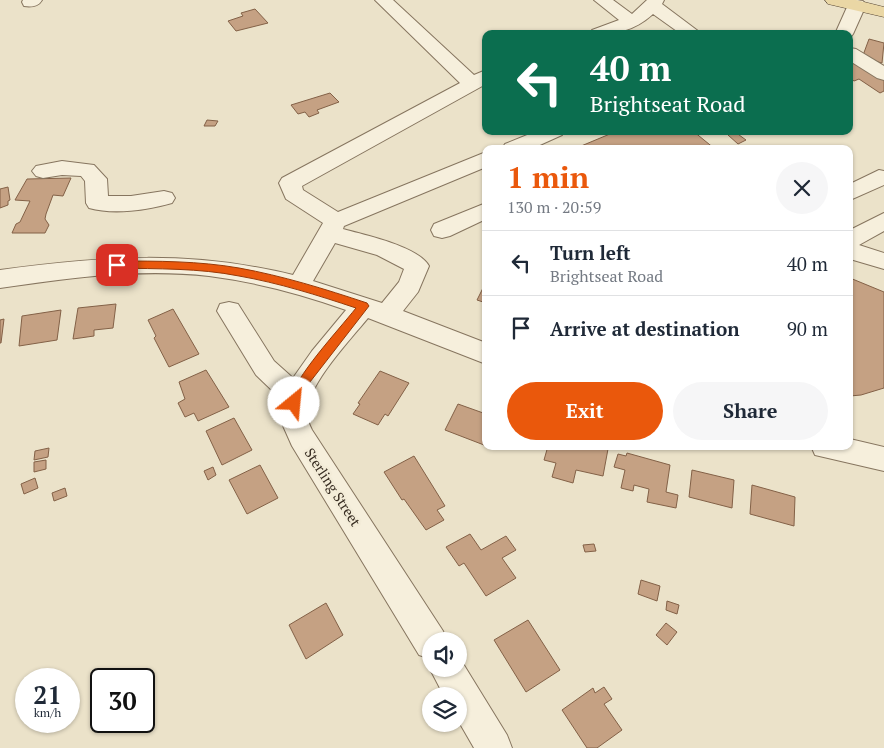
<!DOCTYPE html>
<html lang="en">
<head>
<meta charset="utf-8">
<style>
  body { margin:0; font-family:"PT Serif",serif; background:#f6f6f7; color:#1f2937; height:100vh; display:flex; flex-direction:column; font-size:19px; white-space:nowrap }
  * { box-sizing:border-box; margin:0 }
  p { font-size:16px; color:#747a83 }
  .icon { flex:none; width:28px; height:28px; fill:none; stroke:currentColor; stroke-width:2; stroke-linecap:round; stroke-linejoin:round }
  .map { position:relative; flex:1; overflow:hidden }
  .drawer { position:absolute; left:482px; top:145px; width:371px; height:305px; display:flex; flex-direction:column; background:#fff; border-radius:10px; box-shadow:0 1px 4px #0004 }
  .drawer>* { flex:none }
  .hud { position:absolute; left:482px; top:30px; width:371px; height:105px; border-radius:10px; box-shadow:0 1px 4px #0004; background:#0b6e4f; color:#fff; overflow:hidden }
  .buttons { position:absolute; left:422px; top:632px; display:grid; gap:10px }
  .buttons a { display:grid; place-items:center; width:45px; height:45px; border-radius:50%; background:#fff; box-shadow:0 1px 4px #0004; font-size:25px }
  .speed { position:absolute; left:15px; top:668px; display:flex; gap:10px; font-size:25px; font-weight:700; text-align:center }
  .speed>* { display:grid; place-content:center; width:65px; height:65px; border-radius:50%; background:#fff; box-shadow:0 1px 4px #0004; line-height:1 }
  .speed small { font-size:12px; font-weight:400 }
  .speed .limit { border:2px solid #111; border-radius:8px; background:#fff; color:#111 }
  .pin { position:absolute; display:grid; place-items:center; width:42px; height:42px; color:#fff; margin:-21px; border-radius:10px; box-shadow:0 2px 8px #0006 }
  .me { position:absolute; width:55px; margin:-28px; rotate:28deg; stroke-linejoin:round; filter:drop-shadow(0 0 4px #0008) }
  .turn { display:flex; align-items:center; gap:18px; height:105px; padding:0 25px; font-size:22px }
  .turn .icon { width:65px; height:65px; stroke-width:2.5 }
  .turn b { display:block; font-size:35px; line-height:42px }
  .round { display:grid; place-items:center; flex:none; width:52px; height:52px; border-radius:26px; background:#f6f6f7 }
  .head { display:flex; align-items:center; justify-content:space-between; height:85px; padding:0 25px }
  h1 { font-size:30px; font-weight:700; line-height:38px; color:#ea580c }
  .primary-button { display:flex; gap:10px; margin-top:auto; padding:10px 25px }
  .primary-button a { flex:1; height:58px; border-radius:30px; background:#ea580c; color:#fff; font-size:20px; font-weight:700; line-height:58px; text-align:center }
  .primary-button a+a { background:#f6f6f7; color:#1f2937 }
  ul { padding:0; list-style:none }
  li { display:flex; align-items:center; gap:15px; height:65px; padding:0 25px; border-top:1px solid #e0e1e3 }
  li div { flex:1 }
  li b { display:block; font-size:19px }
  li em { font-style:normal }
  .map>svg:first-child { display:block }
  .building { fill:#c5a183; stroke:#836147 }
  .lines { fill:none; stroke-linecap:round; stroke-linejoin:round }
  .minor-casing { stroke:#86755f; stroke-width:2 }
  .major-casing { stroke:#544433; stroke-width:1 }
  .minor { fill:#f6efdc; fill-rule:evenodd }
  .major { fill:#ead7a5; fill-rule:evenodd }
  .route { fill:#ea580c; stroke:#983908 }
  .labels { text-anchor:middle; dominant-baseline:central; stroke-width:5; stroke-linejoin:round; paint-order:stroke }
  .street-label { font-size:14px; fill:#382d22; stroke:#f3ecd8 }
</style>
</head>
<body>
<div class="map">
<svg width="884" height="748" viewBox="0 0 884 748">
  <rect width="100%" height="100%" fill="#ebe2c9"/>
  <g class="building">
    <polygon points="255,9 268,23 236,31 228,21 243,16 241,13"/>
    <polygon points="869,39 884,43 882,63 862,58"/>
    <polygon points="850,61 854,64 859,62 884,78 884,91 880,93 859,79 854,81 850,78"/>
    <polygon points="330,93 339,102 317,110 319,113 309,117 305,112 298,114 291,105"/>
    <polygon points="207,120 218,121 215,126 204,126"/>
    <polygon points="617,131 693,131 715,149 574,149"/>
    <polygon points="735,132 746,140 738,144 728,135"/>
    <polygon points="71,178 63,196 53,195 46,214 45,219 49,225 45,233 12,233 16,224 20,222 30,201 15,200 27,179"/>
    <polygon points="8,187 10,200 8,201 8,205 0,208 0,189"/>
    <polygon points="850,278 884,292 884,388 861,395 850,396"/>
    <polygon points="486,282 486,303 477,300"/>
    <polygon points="116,304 113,328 94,330 94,336 73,339 78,308"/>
    <polygon points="173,309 199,354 169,367 154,338 156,336 148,320"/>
    <polygon points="61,310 57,340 19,346 22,316"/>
    <polygon points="4,319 1,343 0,343 0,320"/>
    <polygon points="206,370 229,407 198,421 194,413 185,417 178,403 185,399 179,382"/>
    <polygon points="380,371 409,383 388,416 385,414 378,425 353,414 360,404 358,403"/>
    <polygon points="458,404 486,414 486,443 484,445 445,430"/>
    <polygon points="234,418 252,450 222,465 206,431"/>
    <polygon points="548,446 599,446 608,449 603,476 576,470 573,483 552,477 556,463 544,460"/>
    <polygon points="49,448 48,457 34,460 35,451"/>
    <polygon points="627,453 670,465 666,492 678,495 676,508 647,502 649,489 634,485 633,491 621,488 625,470 614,467 618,454 626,456"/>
    <polygon points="414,456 445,506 437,510 444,520 426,530 404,499 402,500 384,472"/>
    <polygon points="46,460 46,469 34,472 34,462"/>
    <polygon points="260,465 278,498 247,514 229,480"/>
    <polygon points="213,467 216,475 208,480 204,471"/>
    <polygon points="692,470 734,480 732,508 689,497"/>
    <polygon points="35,478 38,488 24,494 21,484"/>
    <polygon points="752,485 795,497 794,526 750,514"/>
    <polygon points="65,488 67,496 54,501 52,493"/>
    <polygon points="470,534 481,550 506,536 516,550 502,558 516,578 486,596 464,563 459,566 446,547"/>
    <polygon points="594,544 596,551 585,552 583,545"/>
    <polygon points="641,580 660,586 657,601 638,594"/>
    <polygon points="667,601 679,605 677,614 666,610"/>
    <polygon points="326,603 343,635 306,659 289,625"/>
    <polygon points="528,620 560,670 526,692 494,640"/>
    <polygon points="666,623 677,632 667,645 656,635"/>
    <polygon points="604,687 612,699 604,704 622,730 597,748 587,748 562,710 593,688 595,693"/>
  </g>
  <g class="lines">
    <defs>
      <g id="minor">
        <path d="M23 0H42C38 7 31 7 24 6L22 2Z"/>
        <path d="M375 0H393L474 75 486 70V84L302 186 303 190 338 212 486 152V167L344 226 343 229C364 235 418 246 429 266L418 292 403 311 486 343V364L368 318C350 340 309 383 307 411 306 418 309 424 312 430L443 631 447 641H431V659L419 655 292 446 280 419 282 400 256 375 217 311 220 304 229 302 238 304 274 361 293 378 312 351 346 310C301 294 256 282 209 276 139 268 69 278 0 288V270C103 256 191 250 293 275L323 223 286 199 279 183 282 178 460 83ZM335 243 377 255 404 269 399 282 382 303 313 281Z"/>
        <path d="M594 0H613L632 14 647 0H664L662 4 702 34H681L653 14C633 32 616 34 589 34L592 30 619 20Z"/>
        <polygon points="857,0 863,1 866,5 853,34 850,38 850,34 835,34 848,5 851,1"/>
        <polygon points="850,48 856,49 884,66 884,80 877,78 850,61"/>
        <polygon points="537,131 565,131 562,135 531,149 502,149 505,144"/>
        <path d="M62 161 94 165 107 179 108 196H131L164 191 172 193 175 198 172 203C147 210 114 215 89 208L86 203 85 181 81 176 62 175 43 178 36 176 32 171 36 166Z"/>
        <polygon points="879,170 884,171 884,185 850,200 850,184"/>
        <polygon points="486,203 486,219 450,236 442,238 434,236 431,230 434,224"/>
        <polygon points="884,213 884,231 859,245 884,253 884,269 850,259 850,230"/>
        <polygon points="850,439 884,447 884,471 815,455 811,446 850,446"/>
        <polygon points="459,657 507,735 512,748 474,748 459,722 459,696 444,696 430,669 431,666 431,669 459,669"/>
      </g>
      <polygon id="major" points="825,0 856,0 884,7 884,17 828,4"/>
    </defs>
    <use href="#minor" class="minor-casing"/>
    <use href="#major" class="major-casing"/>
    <use href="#minor" class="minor"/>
    <use href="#major" class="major"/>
  </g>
  <path class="route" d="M117 261C157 261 199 261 239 268 283 276 325 289 367 303L369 306 310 382 298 406H290L288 403C296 375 337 332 356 308 317 295 279 283 239 276 199 268 157 269 117 268L112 265Z"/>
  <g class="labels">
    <g class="street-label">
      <text transform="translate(333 487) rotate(57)">Sterling Street</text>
    </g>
  </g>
</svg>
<div class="buttons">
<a><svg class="icon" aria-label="sound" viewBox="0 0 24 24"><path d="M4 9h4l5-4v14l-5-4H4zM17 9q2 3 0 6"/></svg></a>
<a><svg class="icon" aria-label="layers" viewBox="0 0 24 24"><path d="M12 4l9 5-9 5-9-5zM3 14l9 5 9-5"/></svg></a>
</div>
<div class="speed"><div>21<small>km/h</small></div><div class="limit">30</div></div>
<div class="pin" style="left:117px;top:265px;background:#d93025"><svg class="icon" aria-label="arrive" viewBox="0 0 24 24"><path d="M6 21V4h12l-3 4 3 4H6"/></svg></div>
<svg class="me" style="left:294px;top:403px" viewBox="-20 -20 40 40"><circle r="19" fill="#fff"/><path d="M0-13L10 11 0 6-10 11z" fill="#ea580c"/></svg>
<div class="hud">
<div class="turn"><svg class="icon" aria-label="left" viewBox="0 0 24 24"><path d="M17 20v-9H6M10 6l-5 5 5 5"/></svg><div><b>40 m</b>Brightseat Road</div></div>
</div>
<section class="drawer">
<div class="head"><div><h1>1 min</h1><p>130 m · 20:59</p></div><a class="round"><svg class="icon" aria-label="close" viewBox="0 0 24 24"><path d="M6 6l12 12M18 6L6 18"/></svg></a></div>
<ul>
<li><svg class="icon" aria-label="left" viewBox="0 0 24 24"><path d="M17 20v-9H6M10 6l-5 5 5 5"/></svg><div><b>Turn left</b><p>Brightseat Road</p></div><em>40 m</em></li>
<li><svg class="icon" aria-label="arrive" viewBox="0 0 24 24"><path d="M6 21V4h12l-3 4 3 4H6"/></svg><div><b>Arrive at destination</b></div><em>90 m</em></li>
</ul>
<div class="primary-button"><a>Exit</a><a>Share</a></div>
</section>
</div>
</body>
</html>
